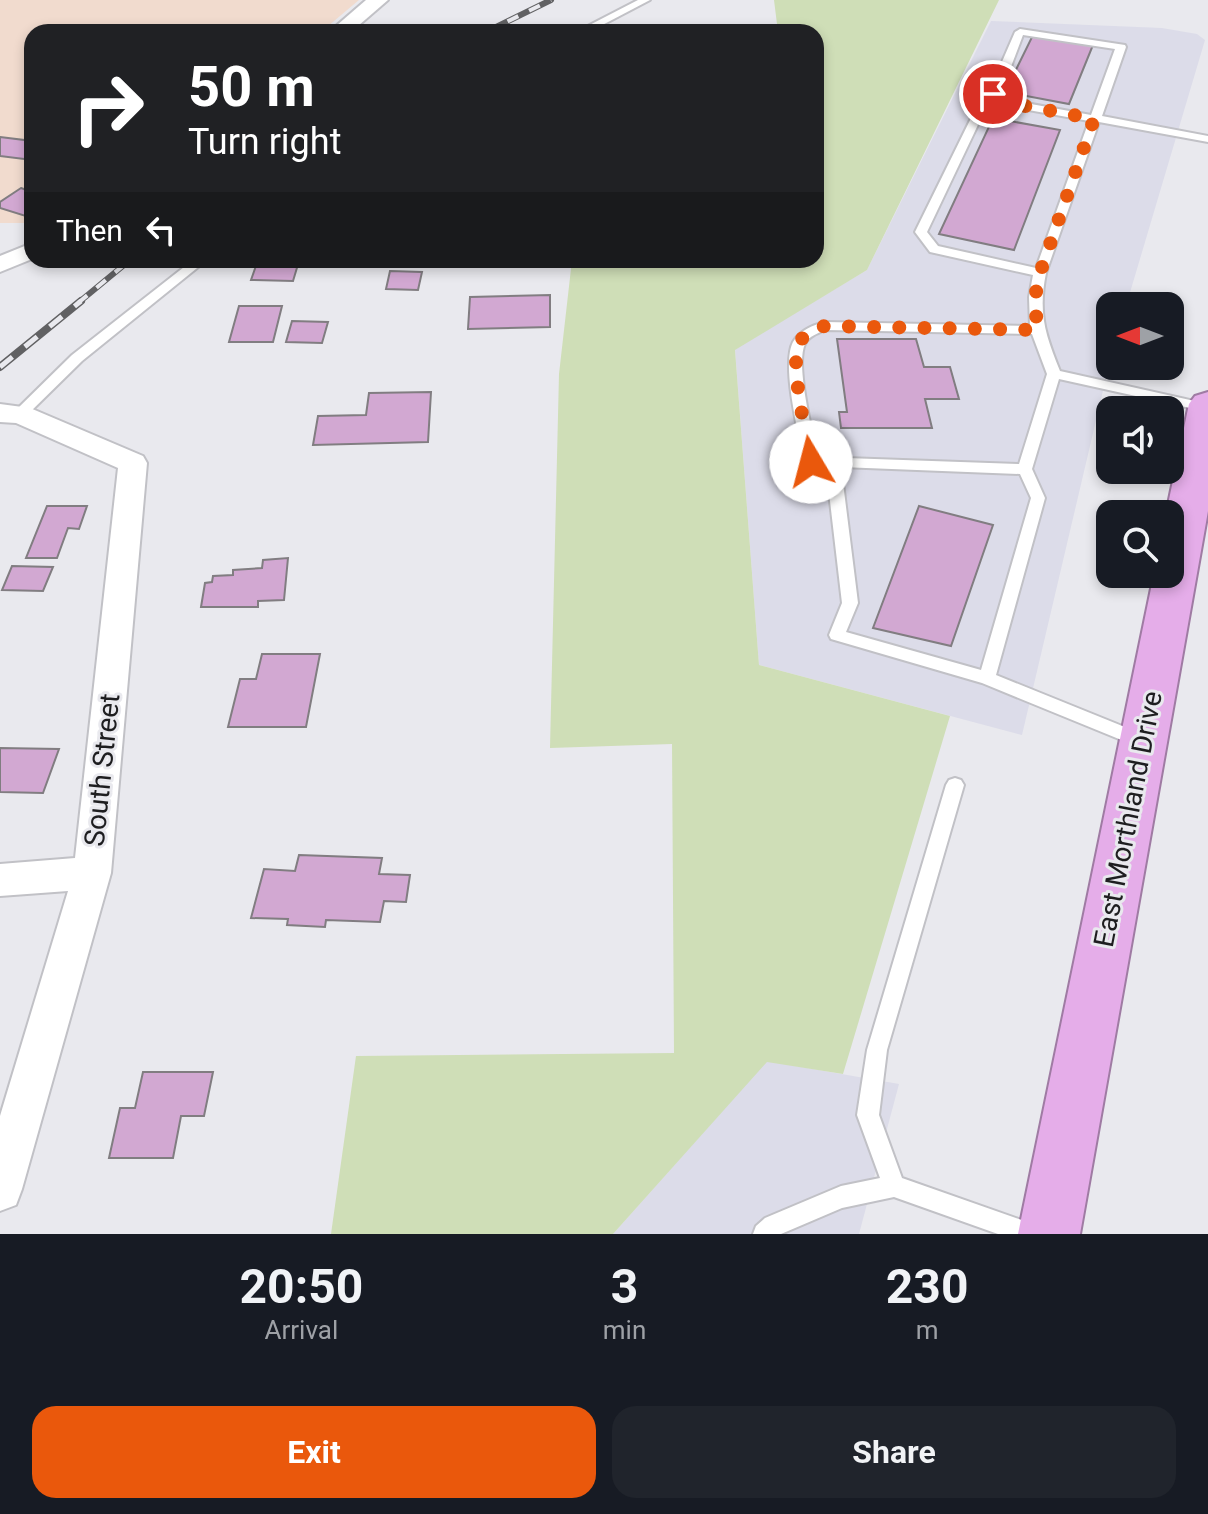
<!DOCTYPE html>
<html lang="en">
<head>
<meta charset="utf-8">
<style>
  body { margin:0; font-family:Roboto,sans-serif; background:#20242c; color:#f1f3f6; height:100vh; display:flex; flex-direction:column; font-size:30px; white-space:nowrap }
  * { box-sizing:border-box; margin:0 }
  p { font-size:26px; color:#9ea1a6 }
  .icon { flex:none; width:44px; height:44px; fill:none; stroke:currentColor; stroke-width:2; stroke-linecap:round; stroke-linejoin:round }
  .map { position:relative; height:1234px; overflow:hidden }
  .drawer { display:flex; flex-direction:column; background:#171b24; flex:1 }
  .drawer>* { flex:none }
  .guide { position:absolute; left:24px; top:24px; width:800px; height:244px; border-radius:24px; box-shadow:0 4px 12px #0003; background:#202124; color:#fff; overflow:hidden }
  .needle { width:52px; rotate:270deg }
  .controls { position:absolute; left:1096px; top:292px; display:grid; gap:16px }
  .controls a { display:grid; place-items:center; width:88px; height:88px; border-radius:16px; background:#171b24; box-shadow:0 4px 12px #0003; font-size:40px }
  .pin { position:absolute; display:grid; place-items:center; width:68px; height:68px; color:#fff; margin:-34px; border:4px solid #fff; border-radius:50%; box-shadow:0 2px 8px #0007 }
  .me { position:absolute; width:88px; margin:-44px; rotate:352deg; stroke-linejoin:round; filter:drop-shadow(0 0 6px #0008) }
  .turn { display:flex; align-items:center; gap:28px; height:168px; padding:0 32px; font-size:36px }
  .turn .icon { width:104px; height:104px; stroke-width:2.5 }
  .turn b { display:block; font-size:56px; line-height:68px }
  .then { display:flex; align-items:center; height:76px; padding:0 32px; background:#0003; gap:16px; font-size:30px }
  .eta { display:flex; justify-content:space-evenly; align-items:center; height:136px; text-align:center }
  .eta b { font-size:48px; font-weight:700; line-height:56px }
  .primary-button { display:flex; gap:16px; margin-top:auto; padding:16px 32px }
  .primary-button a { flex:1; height:92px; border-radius:24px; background:#ea580c; color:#fff; font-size:32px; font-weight:700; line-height:92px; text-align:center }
  .primary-button a+a { background:#20242c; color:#f1f3f6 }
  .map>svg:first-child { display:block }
  .built { fill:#dcdce9 }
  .industrial { fill:#f1dbce }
  .green { fill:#cfdeb7 }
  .building { fill:#d2a8d2; stroke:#817d81; stroke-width:2 }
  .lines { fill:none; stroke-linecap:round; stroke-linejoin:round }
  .lane-casing { stroke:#c1c1c6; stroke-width:4 }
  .street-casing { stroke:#c1c1c6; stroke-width:4 }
  .highway-casing { stroke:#9f7ba3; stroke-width:4 }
  .lane { fill:#fff; fill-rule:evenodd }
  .street { fill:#fff; fill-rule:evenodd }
  .highway { fill:#e5ade9; fill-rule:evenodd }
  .rail-far1-casing { stroke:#616163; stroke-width:6 }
  .rail-casing { stroke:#616163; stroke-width:8 }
  .rail-far1 { stroke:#e9e9ee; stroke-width:4; stroke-dasharray:12; stroke-linecap:butt }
  .rail { stroke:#e9e9ee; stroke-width:5; stroke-dasharray:16; stroke-linecap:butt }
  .route { stroke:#ea580c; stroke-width:14; stroke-dasharray:0 25.2 }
  .labels { text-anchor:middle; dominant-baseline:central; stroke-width:6; stroke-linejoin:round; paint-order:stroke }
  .street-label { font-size:28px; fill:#1e1e20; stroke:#e9e9ee }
</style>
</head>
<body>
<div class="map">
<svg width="1208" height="1234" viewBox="0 0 1208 1234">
  <rect width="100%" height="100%" fill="#e9e9ee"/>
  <g class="built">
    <polygon points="991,21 1162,28 1197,34 1205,40 1126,306 1110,306 1110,361 1022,735 759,665 735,349 867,270"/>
    <polygon points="767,1061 899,1084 859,1234 613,1234"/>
  </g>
  <polygon class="industrial" points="0,0 359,0 321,32 32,32 32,223 0,223"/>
  <polygon class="green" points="774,0 999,0 867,270 735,350 759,665 950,716 843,1074 767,1062 613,1234 331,1234 356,1056 674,1053 672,744 550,748 559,374 572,260 816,260 816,32 778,32"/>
  <g class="building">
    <polygon points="737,25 770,25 771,32 738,32"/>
    <polygon points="1033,35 1093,45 1069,104 1005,92"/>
    <polygon points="993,118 1060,130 1014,250 939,234"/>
    <polygon points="0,137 32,141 32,152 24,159 0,156"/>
    <polygon points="21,188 32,192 32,218 0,208 0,202"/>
    <polygon points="258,260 299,261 293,281 251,280"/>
    <polygon points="390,271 422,272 418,290 386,289"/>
    <polygon points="550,295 550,327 468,329 470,297"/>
    <polygon points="239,306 282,306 273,342 229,342"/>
    <polygon points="292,321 328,322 322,343 286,342"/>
    <polygon points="837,339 916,339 924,367 950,367 959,399 925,399 932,428 841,428 839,412 847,412"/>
    <polygon points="431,392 428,442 313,445 318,416 366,415 369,393"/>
    <polygon points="47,506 87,506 79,529 68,528 57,558 26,558"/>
    <polygon points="919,506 993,525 951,646 873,628"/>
    <polygon points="288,558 284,600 258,601 258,607 201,607 205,583 212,582 213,576 233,575 233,570 262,568 263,560"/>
    <polygon points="12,566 53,567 43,591 2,590"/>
    <polygon points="262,654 320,654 306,727 228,727 240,679 256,679"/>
    <polygon points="0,748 59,749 43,793 0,792"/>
    <polygon points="299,855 382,858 379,874 410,875 406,902 384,901 380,922 326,920 325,927 287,925 288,919 251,918 264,869 295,871"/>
    <polygon points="143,1072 213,1072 204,1116 181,1116 173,1158 109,1158 120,1108 135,1108"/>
  </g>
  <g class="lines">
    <defs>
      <g id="lane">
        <polygon points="638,0 650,0 589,32 576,32"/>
        <path d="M1020 29 1125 45 1126 47 1102 116 1208 136V142L1099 122 1046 273C1038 313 1045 334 1060 371L1208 404V412L1059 379 1032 469 1045 498 996 675 1147 736 1150 741 1147 746 1141 748 982 683 831 639 829 635 842 603 826 467H811L804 462C799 435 781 365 793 342 800 330 813 325 825 322L1030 326 1029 297 1033 275 930 252 915 232 976 108 989 99 988 94 1015 32ZM1023 35 1115 49 1091 115 999 98ZM996 104 1089 121 1036 268 938 246 927 232 985 110ZM826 330 1032 334 1047 374 1019 464 817 457C813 433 795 365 805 344 809 336 818 333 826 330ZM841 467 1020 474 1031 498 981 670 846 632 858 603Z"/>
        <polygon points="193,260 207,260 82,361 25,417 15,417 13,414 15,411 72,355"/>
        <polygon points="955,778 961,780 964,785 887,1050 879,1115 902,1178 1030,1223 1038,1226 1041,1234 998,1234 894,1197 842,1208 781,1234 753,1234 756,1226 765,1218 841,1186 880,1178 857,1115 867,1050 946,785 949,780"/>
      </g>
      <g id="street">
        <polygon points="366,0 388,0 351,32 329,32"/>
        <polygon points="32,243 32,259 0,272 0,256"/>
        <polygon points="0,404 30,408 143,456 147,463 111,873 22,1189 16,1205 0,1211 0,1116 68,891 0,896 0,864 75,858 118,468 16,423 0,422"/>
      </g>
      <polygon id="highway" points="1208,392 1208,511 1080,1234 1018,1234 1154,574 1170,574 1170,514 1166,514 1189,404 1195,396"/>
    </defs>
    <use href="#lane" class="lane-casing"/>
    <use href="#street" class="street-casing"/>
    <use href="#highway" class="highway-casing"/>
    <use href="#lane" class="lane"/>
    <use href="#street" class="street"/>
    <use href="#highway" class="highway"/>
    <defs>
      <g id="rail-far1">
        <polyline points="486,32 551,0"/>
        <polyline points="78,303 130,260"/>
      </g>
      <polyline id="rail" points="0,367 81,301"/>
    </defs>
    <use href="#rail-far1" class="rail-far1-casing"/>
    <use href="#rail" class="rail-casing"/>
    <use href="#rail-far1" class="rail-far1"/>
    <use href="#rail" class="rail"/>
  </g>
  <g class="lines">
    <path class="route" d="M811 462C807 438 789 362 799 343 805 333 814 329 825 326L1037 330 1035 297 1040 273 1094 119 994 100 993 94"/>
  </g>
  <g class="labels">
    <g class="street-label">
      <text transform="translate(102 770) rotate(-84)">South Street</text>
      <text transform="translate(1128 819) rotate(-79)">East Morthland Drive</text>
    </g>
  </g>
</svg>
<div class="controls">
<a><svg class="needle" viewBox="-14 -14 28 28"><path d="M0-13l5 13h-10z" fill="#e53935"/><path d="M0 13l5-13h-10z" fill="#9ea1a6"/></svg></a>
<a><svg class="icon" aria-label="sound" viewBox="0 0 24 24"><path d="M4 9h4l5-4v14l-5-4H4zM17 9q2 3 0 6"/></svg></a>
<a><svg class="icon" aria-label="search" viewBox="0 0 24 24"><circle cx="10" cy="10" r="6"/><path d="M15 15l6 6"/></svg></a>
</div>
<div class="pin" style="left:993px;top:94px;background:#d93025"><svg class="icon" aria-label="arrive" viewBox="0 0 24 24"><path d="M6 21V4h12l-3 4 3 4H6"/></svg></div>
<svg class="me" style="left:811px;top:462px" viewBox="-20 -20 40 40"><circle r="19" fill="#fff"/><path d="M0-13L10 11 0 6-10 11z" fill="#ea580c"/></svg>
<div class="guide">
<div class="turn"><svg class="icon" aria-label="right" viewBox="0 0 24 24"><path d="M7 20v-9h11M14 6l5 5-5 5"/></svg><div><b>50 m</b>Turn right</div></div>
<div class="then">Then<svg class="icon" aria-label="left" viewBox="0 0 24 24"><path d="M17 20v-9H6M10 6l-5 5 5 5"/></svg></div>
</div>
</div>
<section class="drawer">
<div class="eta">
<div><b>20:50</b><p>Arrival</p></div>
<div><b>3</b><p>min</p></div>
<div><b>230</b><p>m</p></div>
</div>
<div class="primary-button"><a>Exit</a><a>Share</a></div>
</section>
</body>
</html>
